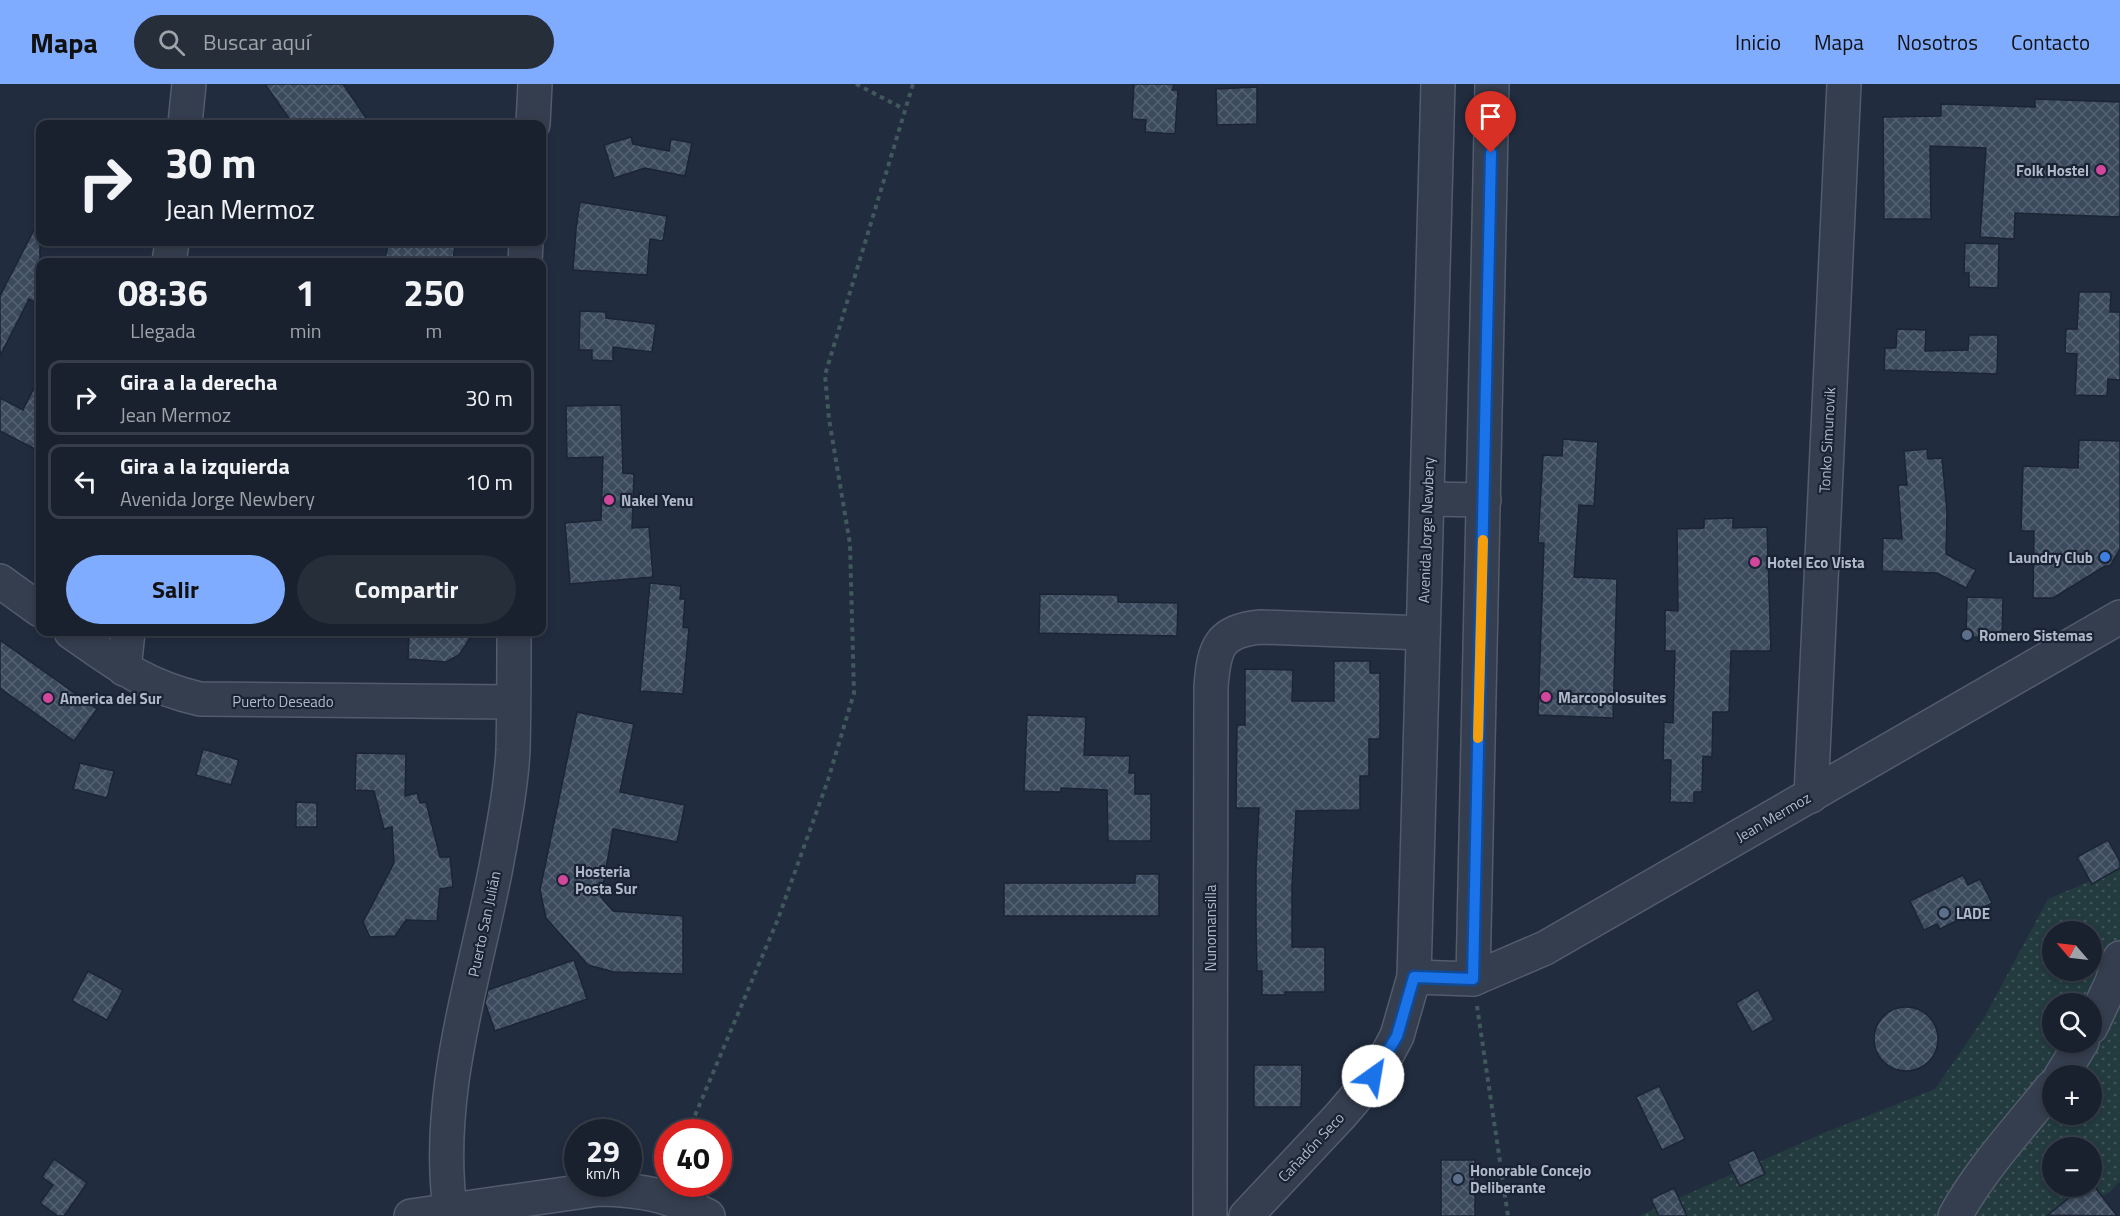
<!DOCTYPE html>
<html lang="es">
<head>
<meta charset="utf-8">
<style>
  body { margin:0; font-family:"Titillium Web",sans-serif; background:#262e3a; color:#f1f3f6; height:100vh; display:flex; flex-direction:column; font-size:22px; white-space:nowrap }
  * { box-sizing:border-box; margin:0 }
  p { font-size:20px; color:#9fa3aa }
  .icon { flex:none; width:33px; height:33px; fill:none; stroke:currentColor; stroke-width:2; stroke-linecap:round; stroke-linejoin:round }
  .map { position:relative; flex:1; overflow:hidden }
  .details { position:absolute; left:36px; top:174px; width:510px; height:378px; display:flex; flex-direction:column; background:#19212e; border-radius:12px; box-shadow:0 3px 9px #0003,0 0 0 2px #373e4a }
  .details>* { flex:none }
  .guide { position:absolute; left:36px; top:36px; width:510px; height:126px; border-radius:12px; box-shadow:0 3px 9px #0003,0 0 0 2px #373e4a; background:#19212e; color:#f1f3f6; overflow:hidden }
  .needle { width:39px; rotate:298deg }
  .fabs { position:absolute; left:2042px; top:837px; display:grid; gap:12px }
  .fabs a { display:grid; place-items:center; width:60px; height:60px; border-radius:50%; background:#19212e; box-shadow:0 3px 9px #0003,0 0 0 2px #373e4a; font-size:30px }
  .speed { position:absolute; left:564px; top:1035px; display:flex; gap:12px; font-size:30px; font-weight:700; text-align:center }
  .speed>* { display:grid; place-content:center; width:78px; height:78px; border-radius:50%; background:#19212e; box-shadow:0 3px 9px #0003,0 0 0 2px #373e4a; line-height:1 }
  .speed small { font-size:15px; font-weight:400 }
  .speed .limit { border:9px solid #d22; background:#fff; color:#111 }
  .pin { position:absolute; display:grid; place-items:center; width:51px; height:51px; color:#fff; margin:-62px -26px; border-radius:50% 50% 50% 0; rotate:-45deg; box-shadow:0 0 6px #0007 }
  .pin .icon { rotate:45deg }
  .me { position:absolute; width:66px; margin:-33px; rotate:32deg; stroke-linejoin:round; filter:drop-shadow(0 0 4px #0008) }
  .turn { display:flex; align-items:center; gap:21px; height:126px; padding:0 30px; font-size:27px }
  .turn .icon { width:78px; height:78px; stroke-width:2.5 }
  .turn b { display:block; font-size:42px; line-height:51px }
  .eta { display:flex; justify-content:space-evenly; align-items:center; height:102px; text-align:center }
  .eta b { font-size:36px; font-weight:700; line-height:42px }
  .button { display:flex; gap:12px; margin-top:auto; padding:12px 30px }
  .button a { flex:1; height:69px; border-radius:36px; background:#80acff; color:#111; font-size:24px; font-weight:700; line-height:69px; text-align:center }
  .button a+a { background:#262e3a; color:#f1f3f6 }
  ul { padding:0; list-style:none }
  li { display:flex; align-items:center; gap:18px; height:75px; margin:0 12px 9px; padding:0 18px; border:3px solid #373e4a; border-radius:12px }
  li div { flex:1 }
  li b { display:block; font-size:22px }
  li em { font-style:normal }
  header { display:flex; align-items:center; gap:36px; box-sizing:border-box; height:84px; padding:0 30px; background:#80acff; color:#111 }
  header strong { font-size:28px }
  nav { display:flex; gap:33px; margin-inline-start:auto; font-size:21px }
  .search { width:420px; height:54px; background:#262e3a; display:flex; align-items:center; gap:15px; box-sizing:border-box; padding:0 21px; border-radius:33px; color:#9fa3aa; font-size:22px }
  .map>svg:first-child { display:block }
  .green { fill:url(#green-dots); fill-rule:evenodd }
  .building { fill:url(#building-cross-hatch); stroke:#1c2535; stroke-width:1.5 }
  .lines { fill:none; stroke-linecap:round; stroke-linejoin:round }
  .minor-casing { stroke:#535c6c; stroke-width:36 }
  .path { stroke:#41585c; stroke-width:4; stroke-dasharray:4.5 4.5; stroke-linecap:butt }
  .minor { stroke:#353e4e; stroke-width:33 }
  .route-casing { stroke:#114b97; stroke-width:15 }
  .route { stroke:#1a73e8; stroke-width:10 }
  .slow { stroke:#f59e0b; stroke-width:10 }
  .hotel-dot { fill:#d1479c; stroke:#1a2333; stroke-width:2 }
  .shop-dot { fill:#3f7fe0; stroke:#1a2333; stroke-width:2 }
  .service-dot { fill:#5c6f8a; stroke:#1a2333; stroke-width:2 }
  .labels { text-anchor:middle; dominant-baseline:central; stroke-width:4.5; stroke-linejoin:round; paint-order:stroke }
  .poi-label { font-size:15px; font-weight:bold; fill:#b0b9c9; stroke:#1a2333; text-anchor:start }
  .street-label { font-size:15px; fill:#b0b9c9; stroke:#1a2333 }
</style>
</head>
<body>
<header>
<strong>Mapa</strong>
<div class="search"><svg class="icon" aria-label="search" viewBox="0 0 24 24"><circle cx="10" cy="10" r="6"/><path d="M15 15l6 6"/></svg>Buscar aquí</div>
<nav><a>Inicio</a><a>Mapa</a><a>Nosotros</a><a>Contacto</a></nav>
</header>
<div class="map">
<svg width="2120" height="1132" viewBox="0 0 2120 1132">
  <defs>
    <pattern id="green-dots" width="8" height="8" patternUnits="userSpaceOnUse" patternTransform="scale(1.5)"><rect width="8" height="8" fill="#233b3f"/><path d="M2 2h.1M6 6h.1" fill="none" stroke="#405559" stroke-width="1.8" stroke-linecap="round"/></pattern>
    <pattern id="building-cross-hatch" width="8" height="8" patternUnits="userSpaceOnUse" patternTransform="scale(1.5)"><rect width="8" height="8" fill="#3c4a5e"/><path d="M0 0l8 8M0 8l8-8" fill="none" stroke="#566274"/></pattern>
  </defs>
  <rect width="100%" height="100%" fill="#212c3e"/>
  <path class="green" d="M2120 782V1097L2110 1108 2061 1132H1639L1819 1051 1935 1005 1984 934 2048 815 2116 786ZM2052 848H2091V886H2052ZM2052 920H2091V958H2052ZM2052 992H2091V1030H2052ZM2052 1064H2091V1102H2052Z"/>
  <g class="building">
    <polygon points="265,0 343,0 370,40 293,40"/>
    <polygon points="1134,0 1174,0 1172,6 1178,6 1175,50 1145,48 1146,36 1132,35"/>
    <polygon points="1257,3 1257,40 1217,41 1216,5"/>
    <polygon points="2035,15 2120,18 2120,133 2015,129 2014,155 1980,153 1986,64 1930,62 1931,135 1884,135 1883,33 1941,32 1941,20 2035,23"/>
    <polygon points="631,53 633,60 669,67 671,55 692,59 685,92 645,84 614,94 604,61"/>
    <polygon points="580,118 667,132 663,157 650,155 647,191 573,186 576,145"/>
    <polygon points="40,134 40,221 29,215 0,272 0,212"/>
    <polygon points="389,158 455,158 453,178 384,178"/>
    <polygon points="1965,159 1999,160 1998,204 1969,203 1969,189 1964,189"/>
    <polygon points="2079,208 2111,208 2110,228 2120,228 2120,296 2108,295 2107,312 2075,311 2077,270 2065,269 2066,245 2077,245"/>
    <polygon points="580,227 606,228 606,234 656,240 652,268 613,263 613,277 592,276 592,266 579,266"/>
    <polygon points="1897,245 1926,246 1925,267 1968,266 1969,251 1998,251 1997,290 1884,286 1885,264 1896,264"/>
    <polygon points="40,292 40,354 35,365 0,347 0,314 23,326"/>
    <polygon points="621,321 623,389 634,390 632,444 649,443 653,493 570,500 565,439 601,436 603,373 567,374 566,322"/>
    <polygon points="1563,355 1598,358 1594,422 1579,421 1574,493 1617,495 1613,634 1538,631 1544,459 1538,459 1543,371 1562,372"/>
    <polygon points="2079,356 2120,357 2120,465 2110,482 2105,482 2053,514 2033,514 2034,447 2021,447 2023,382 2078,384"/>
    <polygon points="1927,365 1928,375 1942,374 1947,428 1946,470 1976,486 1966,504 1937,489 1882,487 1883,454 1902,455 1898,401 1907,401 1904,367"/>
    <polygon points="1733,434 1733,444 1767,443 1771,567 1731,567 1729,628 1713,628 1712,673 1703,672 1702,708 1694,708 1694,719 1670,718 1671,676 1663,676 1664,638 1673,639 1675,567 1665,567 1665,526 1678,527 1677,445 1704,444 1704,435"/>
    <polygon points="650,499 681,502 680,515 685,515 683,543 689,544 683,610 640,607"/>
    <polygon points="1040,510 1118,511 1118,518 1178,519 1177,552 1039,549"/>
    <polygon points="1967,513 2003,514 2002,554 1966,553"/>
    <polygon points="409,548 474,548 459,571 446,578 408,575"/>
    <polygon points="0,556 97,625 74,657 0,604"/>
    <polygon points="1334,577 1370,577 1370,589 1380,589 1380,655 1369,655 1369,692 1360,692 1360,726 1296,727 1292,801 1292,863 1325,863 1325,908 1285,908 1285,911 1262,911 1262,887 1257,887 1256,842 1256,785 1259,724 1236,724 1237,641 1245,641 1245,585 1293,586 1292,617 1334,617"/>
    <polygon points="577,628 634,640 620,708 685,721 677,758 613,745 601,813 613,827 683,832 683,890 614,888 588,881 546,834 540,806"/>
    <polygon points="1027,631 1086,633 1084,671 1130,672 1129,689 1135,689 1135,710 1151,710 1151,757 1108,757 1107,706 1061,704 1061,708 1024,707"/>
    <polygon points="203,665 239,676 231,701 196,691"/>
    <polygon points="356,669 406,670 405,712 417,709 420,719 426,718 440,773 450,773 453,803 440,805 437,837 406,836 395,852 370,853 363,838 394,779 392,743 384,745 374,707 355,706"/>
    <polygon points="80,679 114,687 107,714 73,705"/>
    <polygon points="296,718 317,719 317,743 296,743"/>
    <polygon points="2108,756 2120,778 2120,784 2092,800 2077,773"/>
    <polygon points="1135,790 1159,790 1159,832 1004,832 1004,799 1135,799"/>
    <polygon points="1963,791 1968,801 1980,795 1992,819 1940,845 1937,840 1924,846 1910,817"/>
    <polygon points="574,876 587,915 495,947 485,919 488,906"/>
    <polygon points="88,887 123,906 107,936 72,917"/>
    <polygon points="1758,906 1774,936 1752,948 1736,919"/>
    <circle cx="1906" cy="955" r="32"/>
    <polygon points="1254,981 1302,981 1301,1023 1254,1023"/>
    <polygon points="1659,1002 1685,1055 1662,1066 1636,1013"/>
    <polygon points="1754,1066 1765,1090 1740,1102 1728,1078"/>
    <polygon points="54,1075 87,1099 64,1132 58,1132 40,1119 53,1101 42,1093"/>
    <rect x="1441" y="1076" width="34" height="56"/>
    <polygon points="2091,1098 2117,1132 2048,1131 2084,1102 2091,1102"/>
    <polygon points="1674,1104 1687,1132 1659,1132 1651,1115"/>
  </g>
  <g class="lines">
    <defs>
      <g id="minor">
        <polyline points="185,40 189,0"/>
        <polyline points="533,40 535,0"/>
        <polyline points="169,178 172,158"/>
        <polyline points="525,178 526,158"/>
        <polyline points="1427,415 1484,416"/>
        <polyline points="0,497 40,526"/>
        <path d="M71 548C115 579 146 603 200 615L513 618"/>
        <polyline points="124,585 128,548"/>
        <polyline points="1811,712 1844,0"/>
        <polyline points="1414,893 1473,895 1545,864 2120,533"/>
        <polyline points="1473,895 1492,0"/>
        <polyline points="2091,943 2112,898 2120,874"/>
        <polyline points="2061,992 2082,958"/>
        <path d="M411 1132 599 1105C644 1106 668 1111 708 1132"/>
        <path d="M451 1132C433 1015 474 897 496 783 503 744 511 705 513 666 514 626 514 587 514 548"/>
        <path d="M1210 1132 1211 603C1214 563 1219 547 1261 543L1423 549"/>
        <polyline points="1246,1132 1340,1032 1364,1004 1382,980 1397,952 1414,893 1438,0"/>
        <path d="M1955 1132C1981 1085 2018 1045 2052 1003"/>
      </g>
    </defs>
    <use href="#minor" class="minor-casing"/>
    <g class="path">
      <polyline points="856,0 904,25"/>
      <polyline points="1477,922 1508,1132"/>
      <polyline points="688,1048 778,835 828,696 854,609 850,460 829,335 825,291 913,0"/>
    </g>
    <use href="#minor" class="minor"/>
  </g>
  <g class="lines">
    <defs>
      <polyline id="route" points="1373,992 1397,952 1414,893 1473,895 1491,69"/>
    </defs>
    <use href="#route" class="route-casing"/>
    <use href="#route" class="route"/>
    <polyline class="slow" points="1478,654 1483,456"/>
  </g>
  <g class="hotel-dot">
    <circle cx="2101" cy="86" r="6"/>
    <circle cx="609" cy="416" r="6"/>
    <circle cx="1755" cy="478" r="6"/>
    <circle cx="1546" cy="613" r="6"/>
    <circle cx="48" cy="614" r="6"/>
    <circle cx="563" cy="796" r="6"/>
  </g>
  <circle class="shop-dot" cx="2105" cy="473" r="6"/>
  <g class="service-dot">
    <circle cx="1967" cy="551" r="6"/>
    <circle cx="1944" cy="829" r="6"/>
    <circle cx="1458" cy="1095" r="6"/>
  </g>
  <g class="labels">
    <g class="poi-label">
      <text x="2089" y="86" text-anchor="end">Folk Hostel</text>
      <text x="621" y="416">Nakel Yenu</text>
      <text x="2093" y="473" text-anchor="end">Laundry Club</text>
      <text x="1767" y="478">Hotel Eco Vista</text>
      <text x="1979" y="551">Romero Sistemas</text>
      <text x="1558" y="613">Marcopolosuites</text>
      <text x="60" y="614">America del Sur</text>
      <text x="575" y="787">Hosteria<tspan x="575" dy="17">Posta Sur</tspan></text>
      <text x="1956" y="829">LADE</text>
      <text x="1470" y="1086">Honorable Concejo<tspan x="1470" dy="17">Deliberante</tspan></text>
    </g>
    <g class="street-label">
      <text transform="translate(1827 356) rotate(-87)">Tonko Simunovik</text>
      <text transform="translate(1426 446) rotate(-88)">Avenida Jorge Newbery</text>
      <text x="283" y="617">Puerto Deseado</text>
      <text transform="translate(1773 733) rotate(-30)">Jean Mermoz</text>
      <text transform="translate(484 840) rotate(-78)">Puerto San Julián</text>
      <text transform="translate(1210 844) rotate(-90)">Nunomansilla</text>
      <text transform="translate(1311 1063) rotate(-47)">Cañadón Seco</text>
    </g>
  </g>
</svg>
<div class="fabs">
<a><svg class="needle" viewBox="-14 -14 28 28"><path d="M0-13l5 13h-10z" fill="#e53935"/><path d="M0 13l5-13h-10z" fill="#9fa3aa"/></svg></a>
<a><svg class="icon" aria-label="search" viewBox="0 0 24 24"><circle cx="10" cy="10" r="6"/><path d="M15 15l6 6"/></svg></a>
<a>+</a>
<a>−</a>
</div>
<div class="speed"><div>29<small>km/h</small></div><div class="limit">40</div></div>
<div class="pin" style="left:1491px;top:69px;background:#d93025"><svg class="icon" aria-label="arrive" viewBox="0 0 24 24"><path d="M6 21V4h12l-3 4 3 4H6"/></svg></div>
<svg class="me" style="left:1373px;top:992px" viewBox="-20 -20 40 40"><circle r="19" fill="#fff"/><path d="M0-13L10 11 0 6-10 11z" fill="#1a73e8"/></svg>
<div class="guide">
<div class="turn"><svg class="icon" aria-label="right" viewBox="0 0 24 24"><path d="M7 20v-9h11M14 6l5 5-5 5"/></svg><div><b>30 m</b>Jean Mermoz</div></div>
</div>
<section class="details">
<div class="eta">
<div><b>08:36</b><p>Llegada</p></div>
<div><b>1</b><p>min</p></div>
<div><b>250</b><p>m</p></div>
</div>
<ul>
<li><svg class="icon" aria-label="right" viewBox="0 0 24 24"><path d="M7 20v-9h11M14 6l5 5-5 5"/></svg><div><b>Gira a la derecha</b><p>Jean Mermoz</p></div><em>30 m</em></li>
<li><svg class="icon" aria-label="left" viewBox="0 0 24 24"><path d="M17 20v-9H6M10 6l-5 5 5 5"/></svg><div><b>Gira a la izquierda</b><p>Avenida Jorge Newbery</p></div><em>10 m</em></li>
</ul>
<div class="button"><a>Salir</a><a>Compartir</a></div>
</section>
</div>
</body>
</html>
